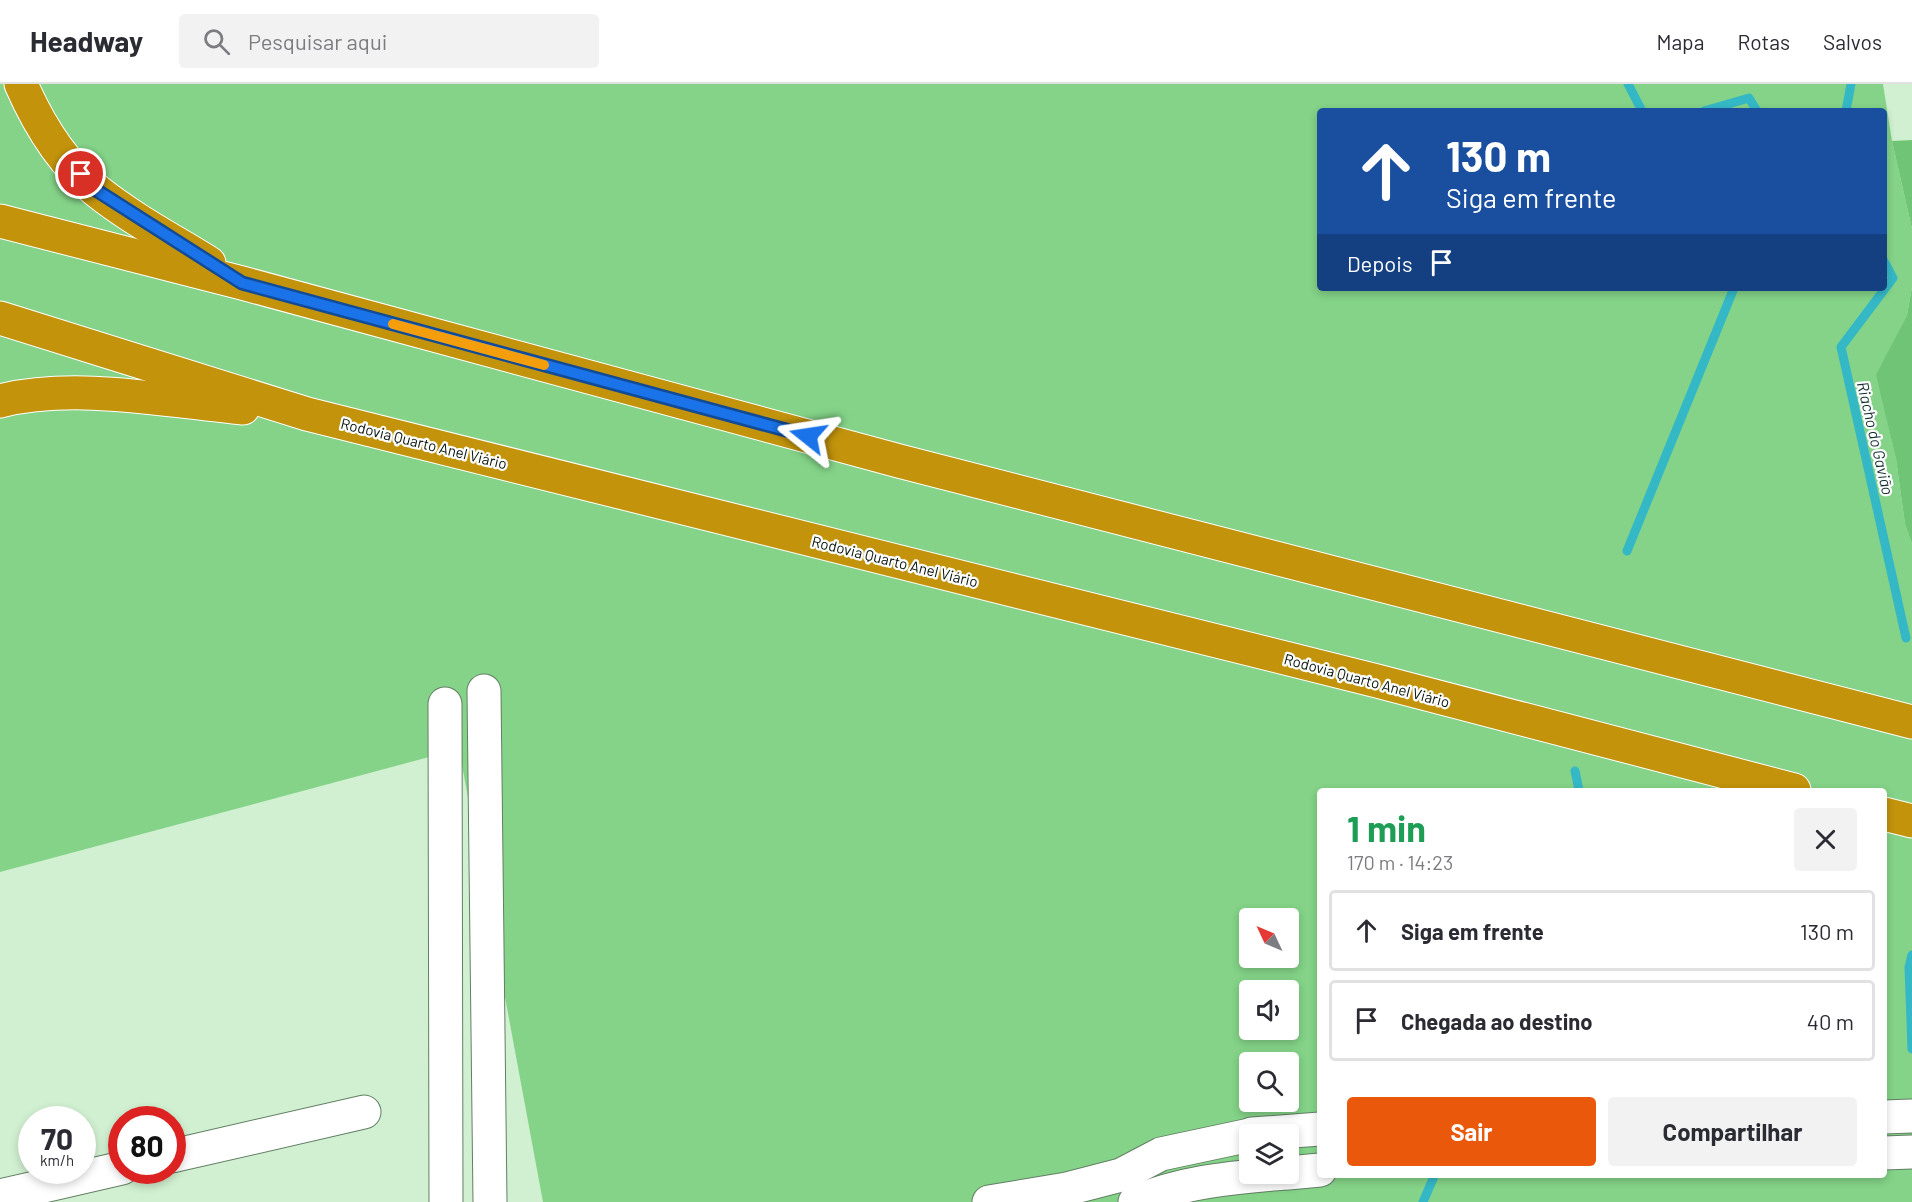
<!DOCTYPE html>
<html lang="pt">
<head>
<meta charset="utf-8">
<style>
  body { margin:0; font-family:Barlow,sans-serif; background:#f2f2f3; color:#2b2b33; height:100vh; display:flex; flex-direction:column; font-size:22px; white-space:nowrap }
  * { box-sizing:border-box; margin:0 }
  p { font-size:20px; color:#7c7c81 }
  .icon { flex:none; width:33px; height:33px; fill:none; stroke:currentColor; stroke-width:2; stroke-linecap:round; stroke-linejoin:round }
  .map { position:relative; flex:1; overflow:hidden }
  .sheet { position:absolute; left:1317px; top:704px; width:570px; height:390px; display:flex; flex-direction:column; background:#fff; border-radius:6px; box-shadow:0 3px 9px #0003 }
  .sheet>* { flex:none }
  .guide { position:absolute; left:1317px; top:24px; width:570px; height:183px; border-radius:6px; box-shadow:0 3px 9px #0003; background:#1a4fa0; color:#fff; overflow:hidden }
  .needle { width:39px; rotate:314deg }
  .buttons { position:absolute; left:1239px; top:824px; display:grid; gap:12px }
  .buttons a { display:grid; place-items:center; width:60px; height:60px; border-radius:6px; background:#fff; box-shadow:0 3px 9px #0003; font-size:30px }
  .speed { position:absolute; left:18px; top:1022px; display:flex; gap:12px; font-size:30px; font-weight:700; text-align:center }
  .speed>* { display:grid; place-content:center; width:78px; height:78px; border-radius:50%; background:#fff; box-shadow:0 3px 9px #0003; line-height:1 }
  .speed small { font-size:15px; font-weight:400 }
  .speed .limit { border:9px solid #d22; background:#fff; color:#111 }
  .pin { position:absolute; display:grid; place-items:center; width:51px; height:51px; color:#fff; margin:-26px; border:3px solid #fff; border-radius:50%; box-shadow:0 2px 6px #0007 }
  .me { position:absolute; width:66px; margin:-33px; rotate:285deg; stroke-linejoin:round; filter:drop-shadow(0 0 4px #0008) }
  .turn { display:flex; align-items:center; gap:21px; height:126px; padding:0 30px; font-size:27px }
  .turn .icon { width:78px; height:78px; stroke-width:2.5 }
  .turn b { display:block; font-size:42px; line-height:51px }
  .then { display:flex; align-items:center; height:57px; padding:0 30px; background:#0003; gap:12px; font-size:22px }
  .round { display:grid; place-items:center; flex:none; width:63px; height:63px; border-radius:6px; background:#f2f2f3 }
  .headline { display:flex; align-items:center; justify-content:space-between; height:102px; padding:0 30px }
  h1 { font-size:36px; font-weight:700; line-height:45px; color:#1e9e55 }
  .action { display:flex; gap:12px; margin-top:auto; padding:12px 30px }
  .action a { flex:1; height:69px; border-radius:6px; background:#ea580c; color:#fff; font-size:24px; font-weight:700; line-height:69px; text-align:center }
  .action a+a { background:#f2f2f3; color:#2b2b33 }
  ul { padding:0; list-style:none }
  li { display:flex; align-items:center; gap:18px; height:81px; margin:0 12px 9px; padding:0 18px; border:3px solid #e1e1e2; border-radius:6px }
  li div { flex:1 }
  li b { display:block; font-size:22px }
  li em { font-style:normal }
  header { display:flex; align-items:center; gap:36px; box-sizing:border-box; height:84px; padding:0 30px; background:#fff; border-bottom:2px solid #e1e1e2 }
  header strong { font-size:28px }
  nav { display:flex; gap:33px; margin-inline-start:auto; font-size:21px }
  .search { width:420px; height:54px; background:#f2f2f3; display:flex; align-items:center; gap:15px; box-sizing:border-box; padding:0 21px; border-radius:6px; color:#7c7c81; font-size:22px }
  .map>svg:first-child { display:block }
  .green { fill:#84d388; fill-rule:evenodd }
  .forest { fill:#70c476 }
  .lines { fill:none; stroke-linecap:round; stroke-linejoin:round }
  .stream { stroke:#35b8c6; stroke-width:9 }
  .minor-casing { stroke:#627f63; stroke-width:35 }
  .highway-casing { stroke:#fff; stroke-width:35 }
  .minor { stroke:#fff; stroke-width:33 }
  .highway { stroke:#c2930b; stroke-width:33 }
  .route-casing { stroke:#114b97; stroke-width:15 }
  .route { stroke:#1a73e8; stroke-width:10 }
  .slow { stroke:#f59e0b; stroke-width:10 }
  .labels { text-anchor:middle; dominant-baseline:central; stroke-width:4.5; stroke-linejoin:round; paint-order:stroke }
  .street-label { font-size:15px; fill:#09140a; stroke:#fff }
  .water-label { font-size:16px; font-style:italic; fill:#142f32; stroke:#fff }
</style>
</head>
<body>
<header>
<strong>Headway</strong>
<div class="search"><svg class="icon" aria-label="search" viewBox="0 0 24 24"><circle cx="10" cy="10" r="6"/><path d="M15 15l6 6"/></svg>Pesquisar aqui</div>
<nav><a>Mapa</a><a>Rotas</a><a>Salvos</a></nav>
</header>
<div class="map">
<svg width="1912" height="1118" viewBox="0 0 1912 1118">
  <rect width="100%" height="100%" fill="#d1f0d1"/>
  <path class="green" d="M0 0H1883L1892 57 1912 145V203L1907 231 1877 291 1896 375 1905 440 1912 460V1118H543L459 665 0 788ZM1320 27H1884V204H1320ZM1320 706H1884V1090H1320ZM1250 834H1288V873H1250ZM1250 906H1288V945H1250ZM1250 978H1288V1017H1250ZM1250 1050H1288V1089H1250Z"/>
  <g class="forest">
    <polygon points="1912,56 1912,145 1892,57"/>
    <polygon points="1912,203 1912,460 1905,440 1896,375 1876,291 1907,231"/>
  </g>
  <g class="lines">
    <g class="stream">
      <polyline points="1628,0 1642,27"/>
      <polyline points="1704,27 1749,14 1757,27"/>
      <polyline points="1846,27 1851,0"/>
      <polyline points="1884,177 1893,194 1841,263 1906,554"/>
      <polyline points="1627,467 1734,204"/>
      <polyline points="1575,687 1579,706"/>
      <polyline points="1912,871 1909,883 1912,965"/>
      <polyline points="1423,1118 1435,1090"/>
    </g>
    <defs>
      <g id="minor">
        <polyline points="484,607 490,1118"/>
        <polyline points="445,620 446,1118"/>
        <polyline points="1884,1033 1912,1032"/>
        <polyline points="1252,1050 1320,1045"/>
        <polyline points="1884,1069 1912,1068"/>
        <polyline points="172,1072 364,1028"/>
        <polyline points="1288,1089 1320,1086"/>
        <polyline points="0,1112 122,1084"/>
        <polyline points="989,1118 1067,1105 1121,1091 1161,1070 1250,1051"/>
        <path d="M1135 1118C1184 1097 1232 1094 1285 1089"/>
      </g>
      <g id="highway">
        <path d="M21 0C38 39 63 80 97 107 132 135 172 156 209 179"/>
        <polyline points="0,137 242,199 899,377 1912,638"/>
        <polyline points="0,234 307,330 1377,597 1794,706"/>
        <path d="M0 317C74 298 167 317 243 324"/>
        <polyline points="1884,730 1912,737"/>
      </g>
    </defs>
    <use href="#minor" class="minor-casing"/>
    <use href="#highway" class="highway-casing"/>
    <use href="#minor" class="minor"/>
    <use href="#highway" class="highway"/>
  </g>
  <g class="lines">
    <defs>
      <polyline id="route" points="81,90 96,106 242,199 808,352"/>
    </defs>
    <use href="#route" class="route-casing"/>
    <use href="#route" class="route"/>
    <polyline class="slow" points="393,240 544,281"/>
  </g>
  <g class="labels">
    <g class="street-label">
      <text transform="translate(424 359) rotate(14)">Rodovia Quarto Anel Viário</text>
      <text transform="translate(895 477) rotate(14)">Rodovia Quarto Anel Viário</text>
      <text transform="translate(1367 596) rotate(15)">Rodovia Quarto Anel Viário</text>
    </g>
    <g class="water-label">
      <text transform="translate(1876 354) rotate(77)">Riacho do Gavião</text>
    </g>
  </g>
</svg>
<div class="buttons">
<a><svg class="needle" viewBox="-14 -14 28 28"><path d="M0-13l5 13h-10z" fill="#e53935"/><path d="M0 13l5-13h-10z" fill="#7c7c81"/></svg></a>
<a><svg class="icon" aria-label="sound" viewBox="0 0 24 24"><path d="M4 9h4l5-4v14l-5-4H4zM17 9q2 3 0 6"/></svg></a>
<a><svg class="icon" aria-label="search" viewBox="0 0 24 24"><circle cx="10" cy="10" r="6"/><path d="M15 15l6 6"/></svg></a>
<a><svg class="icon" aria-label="layers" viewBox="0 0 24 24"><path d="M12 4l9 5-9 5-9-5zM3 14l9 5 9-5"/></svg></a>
</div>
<div class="speed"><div>70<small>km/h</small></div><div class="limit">80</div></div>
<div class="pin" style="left:81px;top:90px;background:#d93025"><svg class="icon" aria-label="arrive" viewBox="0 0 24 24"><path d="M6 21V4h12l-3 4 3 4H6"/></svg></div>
<svg class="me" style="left:808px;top:352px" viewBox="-20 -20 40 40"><path d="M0-17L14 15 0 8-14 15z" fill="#1a73e8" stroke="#fff" stroke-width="4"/></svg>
<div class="guide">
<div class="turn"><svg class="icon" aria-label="ahead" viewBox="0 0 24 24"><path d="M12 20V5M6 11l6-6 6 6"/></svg><div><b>130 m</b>Siga em frente</div></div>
<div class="then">Depois<svg class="icon" aria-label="arrive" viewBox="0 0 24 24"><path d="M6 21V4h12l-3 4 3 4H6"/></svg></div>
</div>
<section class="sheet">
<div class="headline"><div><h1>1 min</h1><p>170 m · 14:23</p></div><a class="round"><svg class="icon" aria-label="close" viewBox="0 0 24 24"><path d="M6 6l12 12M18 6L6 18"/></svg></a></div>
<ul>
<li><svg class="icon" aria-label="ahead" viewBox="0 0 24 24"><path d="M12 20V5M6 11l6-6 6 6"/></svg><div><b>Siga em frente</b></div><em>130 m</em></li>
<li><svg class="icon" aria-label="arrive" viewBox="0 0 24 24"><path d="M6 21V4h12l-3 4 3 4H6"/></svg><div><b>Chegada ao destino</b></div><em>40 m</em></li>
</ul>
<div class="action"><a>Sair</a><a>Compartilhar</a></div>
</section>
</div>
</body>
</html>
